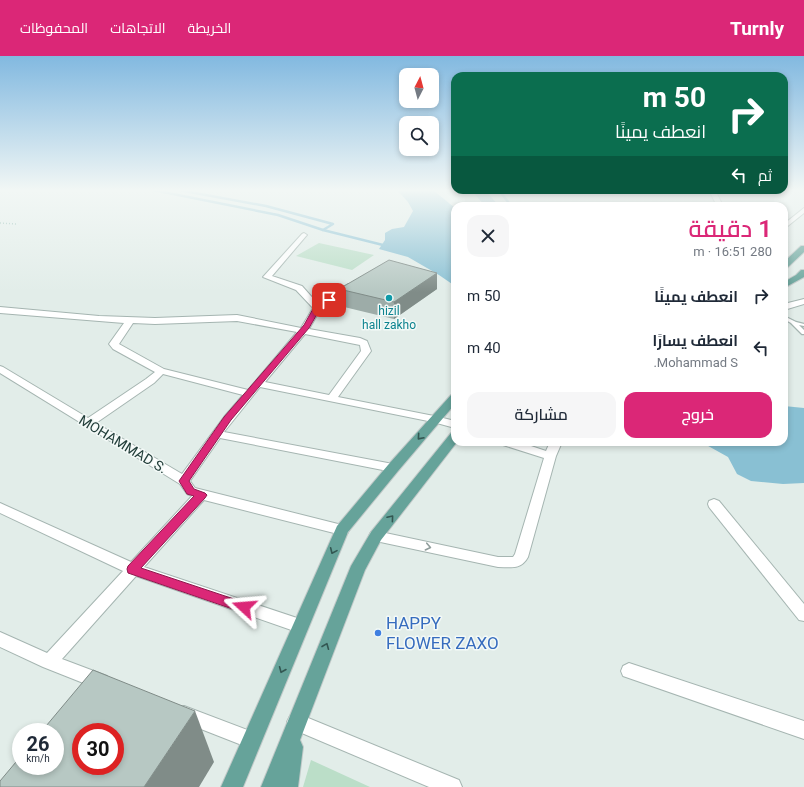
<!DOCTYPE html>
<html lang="ar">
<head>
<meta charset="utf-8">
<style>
  body { margin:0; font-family:Roboto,Cairo,sans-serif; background:#f6f6f7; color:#1f2937; direction:rtl; height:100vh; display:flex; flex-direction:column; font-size:15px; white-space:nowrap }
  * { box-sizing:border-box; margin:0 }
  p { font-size:13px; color:#747a83 }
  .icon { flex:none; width:22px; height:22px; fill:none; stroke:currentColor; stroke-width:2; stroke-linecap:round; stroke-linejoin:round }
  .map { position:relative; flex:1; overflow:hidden; direction:ltr }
  .sheet { position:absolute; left:451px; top:146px; width:337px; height:244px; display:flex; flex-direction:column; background:#fff; border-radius:12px; box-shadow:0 2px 6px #0003; direction:rtl }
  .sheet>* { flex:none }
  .hud { position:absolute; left:451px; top:16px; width:337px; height:122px; border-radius:12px; box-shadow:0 2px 6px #0003; direction:rtl; background:#0b6e4f; color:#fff; overflow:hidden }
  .needle { width:26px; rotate:6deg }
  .tools { position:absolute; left:399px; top:12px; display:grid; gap:8px }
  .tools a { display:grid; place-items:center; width:40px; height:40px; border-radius:8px; background:#fff; box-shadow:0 2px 6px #0003; font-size:20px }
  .speed { position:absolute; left:12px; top:667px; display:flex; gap:8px; font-size:20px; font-weight:700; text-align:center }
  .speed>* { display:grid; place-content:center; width:52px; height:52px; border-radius:50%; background:#fff; box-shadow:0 2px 6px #0003; line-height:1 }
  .speed small { font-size:10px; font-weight:400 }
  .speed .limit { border:6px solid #d22; background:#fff; color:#111 }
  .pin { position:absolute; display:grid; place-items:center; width:34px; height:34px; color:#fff; margin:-17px; border-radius:8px; box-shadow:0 2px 6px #0006 }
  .me { position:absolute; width:44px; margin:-22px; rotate:289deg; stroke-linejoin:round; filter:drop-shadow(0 0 3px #0008) }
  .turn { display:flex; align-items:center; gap:14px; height:84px; padding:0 16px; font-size:18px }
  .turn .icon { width:52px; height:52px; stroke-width:2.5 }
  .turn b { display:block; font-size:28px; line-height:34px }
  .then { display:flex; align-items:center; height:38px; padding:0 16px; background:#0003; gap:8px; font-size:15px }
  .round { display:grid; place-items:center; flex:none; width:42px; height:42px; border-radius:12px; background:#f6f6f7 }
  .headline { display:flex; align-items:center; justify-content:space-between; height:68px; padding:0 16px }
  h1 { font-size:24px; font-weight:600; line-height:30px; color:#db2777 }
  .button { display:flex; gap:8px; margin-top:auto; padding:8px 16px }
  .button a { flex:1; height:46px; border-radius:12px; background:#db2777; color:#fff; font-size:16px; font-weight:600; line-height:46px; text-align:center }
  .button a+a { background:#f6f6f7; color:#1f2937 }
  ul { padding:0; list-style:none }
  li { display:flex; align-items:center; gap:12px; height:52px; padding:0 16px }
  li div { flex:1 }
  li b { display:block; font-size:15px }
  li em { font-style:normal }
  header { display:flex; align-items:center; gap:24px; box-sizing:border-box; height:56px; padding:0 20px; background:#db2777; color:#fff }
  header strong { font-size:19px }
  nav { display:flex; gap:22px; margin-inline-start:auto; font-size:14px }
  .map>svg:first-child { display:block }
  .green { fill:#bbdec8 }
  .water { fill:#89c0d3 }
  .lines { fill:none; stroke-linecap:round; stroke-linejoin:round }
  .stream { stroke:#89c0d3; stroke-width:2.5 }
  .river { fill:#89c0d3; fill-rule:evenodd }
  .lane-casing { stroke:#a5b5b1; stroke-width:2.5 }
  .street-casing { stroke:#a5b5b1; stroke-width:2 }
  .primary-casing { stroke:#c1c9c8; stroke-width:2 }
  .path { stroke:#82b1a7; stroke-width:1.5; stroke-dasharray:1 2; stroke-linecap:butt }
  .lane { fill:#fff; fill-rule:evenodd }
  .street { fill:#fff; fill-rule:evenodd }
  .primary { fill:#66a39a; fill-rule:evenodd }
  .wall { fill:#9daca8 }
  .shaded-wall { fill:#808c88 }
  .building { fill:#b7c8c3; stroke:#808c88; fill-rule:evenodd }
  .oneway { stroke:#335752 }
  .oneway2 { stroke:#909e9c }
  .route { fill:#db2777; stroke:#8e194d }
  .culture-dot { fill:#0f9aa8; stroke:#f3f9f7; stroke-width:1.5 }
  .shop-dot { fill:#3f7fe0; stroke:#f3f9f7; stroke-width:1.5 }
  .labels { text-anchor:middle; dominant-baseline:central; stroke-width:3; stroke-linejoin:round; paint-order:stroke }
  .far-culture-label { font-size:12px; fill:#0d838f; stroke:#f3f9f7 }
  .street-label { font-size:14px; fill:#223e3a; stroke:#f3f9f7 }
  .near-shop-label { font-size:17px; fill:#366cbe; stroke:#f3f9f7; text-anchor:start }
</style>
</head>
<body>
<header>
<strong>Turnly</strong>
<nav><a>الخريطة</a><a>الاتجاهات</a><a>المحفوظات</a></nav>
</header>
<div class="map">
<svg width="804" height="731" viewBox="0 0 804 731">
  <rect width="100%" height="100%" fill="#e2ede9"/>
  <g class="green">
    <polygon points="319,187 374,199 352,214 296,200"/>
    <polygon points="311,704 370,731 303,731"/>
  </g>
  <g class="water">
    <polygon points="397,134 433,134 455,152 455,230 439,219 408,201 379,193 385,184 385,177 392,173 404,171 413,155 408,146"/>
    <polygon points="784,350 804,352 804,427 783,428 751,425 737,418 728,401 701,386 784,386"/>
  </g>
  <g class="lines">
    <g class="stream">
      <polyline points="153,134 278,159 323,174 387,190"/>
      <polyline points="179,134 266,150 333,168 323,174"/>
      <polyline points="499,134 511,150"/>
    </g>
    <polygon class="river" points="471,134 485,134 499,150 485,150"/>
    <defs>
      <polygon id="lane" points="784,260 796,266 804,268 804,270 799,269 804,274 804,278 802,278 791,267 784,263"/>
      <g id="street">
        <polygon points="709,134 715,134 723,150 717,150"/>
        <polygon points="804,152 804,157 784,173 784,168"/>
        <path d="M304 177 307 179 306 180 272 220 302 230 318 248 348 228H354V232L320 254 309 273 360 282 367 285 371 295 338 341 439 361 455 365V372L433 366 260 331 224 376 393 408 397 409 399 412 397 415 393 416 220 382 190 425 195 432 342 469 347 470 349 474 347 478 342 479 204 444 144 511 306 565 308 570 306 575 300 577 136 520 62 603 107 620 109 626 107 632 101 634 43 611 0 591V576L47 597 123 515 0 457V447L131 506 192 440 187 438 180 428 0 317V310L3 311 88 362 146 323 155 316 113 293 109 288 124 267 0 257V251L99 260 155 262 237 259 301 272 313 252 296 234 263 221 302 178ZM237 265 297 276 248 334 164 313 119 288 133 267 155 268ZM305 278 360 289 361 295 329 339 265 326ZM163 318 243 339 224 361 182 418 96 367 154 327Z"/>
        <polygon points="804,243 804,248 784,254 784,248"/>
        <path d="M501 386H519L546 395 550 386H562L556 400 528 501C521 514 511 511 498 511L371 484 369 480 371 476 376 475 498 501H513L515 498 544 402 503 389Z"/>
        <polygon points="714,443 719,445 804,548 804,565 799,564 709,451 708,448 709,445"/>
        <polygon points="629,607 804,665 804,683 623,620 621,615 623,610"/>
        <polygon points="184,650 258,678 261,684 258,690 252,693 178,664 175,658 178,652"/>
        <polygon points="296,657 459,724 462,731 429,731 290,672 287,666 290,660"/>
      </g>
      <g id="primary">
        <polygon points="801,190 804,190 804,196 787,212 784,212 784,206"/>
        <polygon points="801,214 804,214 804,221 784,232 784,226 796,219"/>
        <polygon points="455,338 455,348 398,415 348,476 243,731 221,731 337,470 388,409 451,339"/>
        <polygon points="455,376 455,386 457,386 381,484 365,514 300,684 303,691 298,731 261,731 351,510 371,476 451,377"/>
      </g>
    </defs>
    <use href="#lane" class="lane-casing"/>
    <use href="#street" class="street-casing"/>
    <use href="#primary" class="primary-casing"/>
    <polyline class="path" points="0,167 16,168"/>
    <use href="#lane" class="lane"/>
    <use href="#street" class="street"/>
    <use href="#primary" class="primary"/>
  </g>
  <polygon class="wall" points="437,217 437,233 394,263 340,250 339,233"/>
  <g class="shaded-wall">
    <polygon points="437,217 437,233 394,263 394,246"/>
    <polygon points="195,655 214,706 199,731 144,731"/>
  </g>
  <g class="building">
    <polygon points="389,204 437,217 394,246 339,233"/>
    <path d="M93 614 195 655 144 731H0V725L21 700V710H55V676H41ZM81 676H115V710H81Z"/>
  </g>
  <defs><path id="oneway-chevron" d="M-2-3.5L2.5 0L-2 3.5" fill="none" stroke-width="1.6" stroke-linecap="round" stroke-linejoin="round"/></defs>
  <g class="oneway">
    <use href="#oneway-chevron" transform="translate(420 381) rotate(131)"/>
    <use href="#oneway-chevron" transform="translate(391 462) rotate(-50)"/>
    <use href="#oneway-chevron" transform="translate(333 495) rotate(114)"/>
    <use href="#oneway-chevron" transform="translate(326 590) rotate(-68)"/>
    <use href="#oneway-chevron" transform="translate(282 614) rotate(113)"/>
  </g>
  <use class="oneway2" href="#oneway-chevron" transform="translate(428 491) rotate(12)"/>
  <linearGradient id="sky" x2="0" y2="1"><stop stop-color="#82b9e0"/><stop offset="0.57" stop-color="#f2f7f5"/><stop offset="1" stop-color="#f2f7f5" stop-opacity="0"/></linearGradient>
  <rect width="804" height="236" fill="url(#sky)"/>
  <polygon class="route" points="329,242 331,243 331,246 320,253 309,272 231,364 189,425 194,433 205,437 207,439 205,442 141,512 249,548 250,551 249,555 244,557 128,517 127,513 128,510 194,440 187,438 179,425 224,361 304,269 314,251"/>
  <circle class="culture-dot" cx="389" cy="242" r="4"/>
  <circle class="shop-dot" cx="378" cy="577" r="4"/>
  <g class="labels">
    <g class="far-culture-label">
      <text x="389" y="255">hizil<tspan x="389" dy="14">hall zakho</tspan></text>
    </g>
    <g class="street-label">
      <text transform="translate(123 388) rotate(31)">MOHAMMAD S.</text>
    </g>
    <g class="near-shop-label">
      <text x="386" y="567">HAPPY<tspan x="386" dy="20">FLOWER ZAXO</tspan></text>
    </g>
  </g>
</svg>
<div class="tools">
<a><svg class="needle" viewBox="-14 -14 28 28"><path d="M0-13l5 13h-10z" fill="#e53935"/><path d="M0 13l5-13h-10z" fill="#747a83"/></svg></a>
<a><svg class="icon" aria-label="search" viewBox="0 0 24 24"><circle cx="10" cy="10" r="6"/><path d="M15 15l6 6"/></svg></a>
</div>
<div class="speed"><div>26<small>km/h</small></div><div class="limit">30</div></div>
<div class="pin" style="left:329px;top:244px;background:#d93025"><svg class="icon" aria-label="arrive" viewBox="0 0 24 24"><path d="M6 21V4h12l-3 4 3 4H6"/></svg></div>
<svg class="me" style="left:244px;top:551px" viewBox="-20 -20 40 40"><path d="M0-17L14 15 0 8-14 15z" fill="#db2777" stroke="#fff" stroke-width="4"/></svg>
<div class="hud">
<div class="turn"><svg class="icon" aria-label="right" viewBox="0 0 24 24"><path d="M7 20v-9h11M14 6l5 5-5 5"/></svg><div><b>50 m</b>انعطف يمينًا</div></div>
<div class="then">ثم<svg class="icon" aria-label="left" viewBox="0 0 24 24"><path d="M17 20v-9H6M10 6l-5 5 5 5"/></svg></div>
</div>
<section class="sheet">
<div class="headline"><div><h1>1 دقيقة</h1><p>280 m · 16:51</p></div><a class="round"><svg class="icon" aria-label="close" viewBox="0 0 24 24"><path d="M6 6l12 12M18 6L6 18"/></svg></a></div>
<ul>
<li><svg class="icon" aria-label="right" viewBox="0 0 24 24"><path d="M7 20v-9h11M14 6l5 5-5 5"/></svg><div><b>انعطف يمينًا</b></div><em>50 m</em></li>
<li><svg class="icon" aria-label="left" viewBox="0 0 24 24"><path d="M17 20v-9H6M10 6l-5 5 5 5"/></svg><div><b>انعطف يسارًا</b><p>Mohammad S.</p></div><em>40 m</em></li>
</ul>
<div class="button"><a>خروج</a><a>مشاركة</a></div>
</section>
</div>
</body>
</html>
